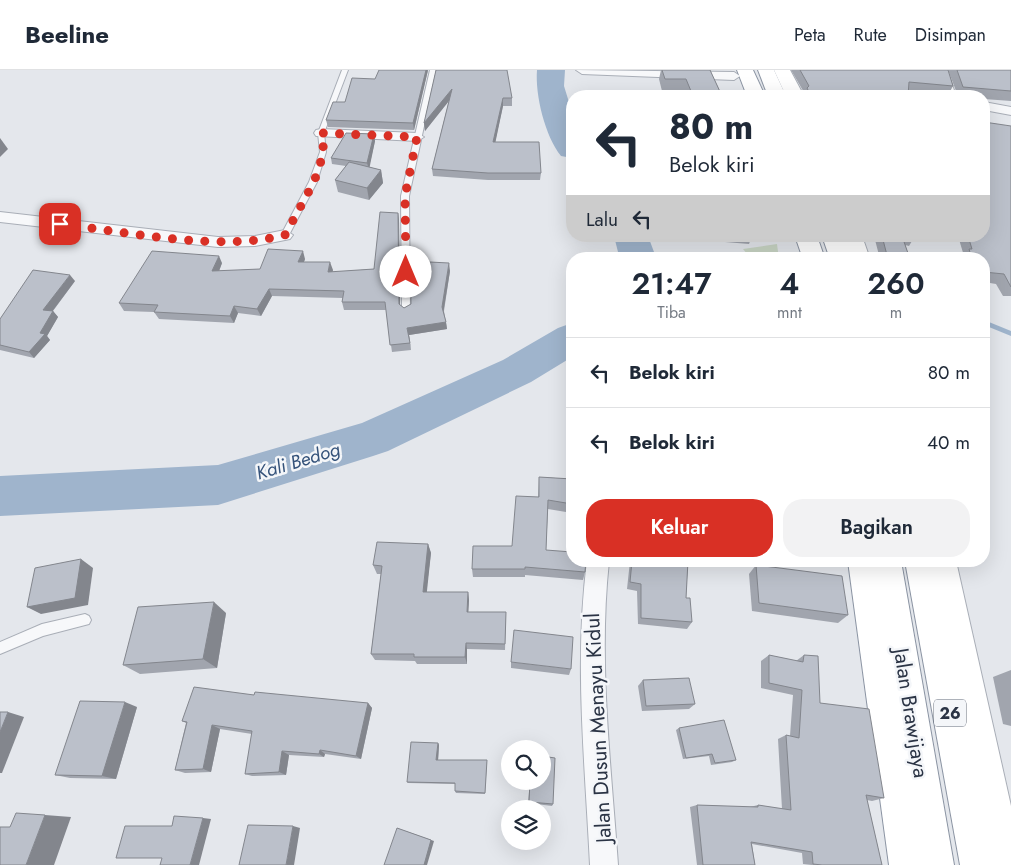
<!DOCTYPE html>
<html lang="id">
<head>
<meta charset="utf-8">
<style>
  body { margin:0; font-family:Jost,sans-serif; background:#f2f2f3; color:#1f2937; height:100vh; display:flex; flex-direction:column; font-size:19px; white-space:nowrap }
  * { box-sizing:border-box; margin:0 }
  p { font-size:16px; color:#747a83 }
  .icon { flex:none; width:28px; height:28px; fill:none; stroke:currentColor; stroke-width:2; stroke-linecap:round; stroke-linejoin:round }
  .map { position:relative; flex:1; overflow:hidden }
  .sheet { position:absolute; left:566px; top:182px; width:424px; height:315px; display:flex; flex-direction:column; background:#fff; border-radius:20px; box-shadow:0 5px 20px #0002 }
  .sheet>* { flex:none }
  .top-card { position:absolute; left:566px; top:20px; width:424px; height:152px; border-radius:20px; box-shadow:0 5px 20px #0002; background:#fff; color:#1f2937; overflow:hidden }
  .tools { position:absolute; left:501px; top:670px; display:grid; gap:10px }
  .tools a { display:grid; place-items:center; width:50px; height:50px; border-radius:50%; background:#fff; box-shadow:0 5px 20px #0002; font-size:25px }
  .pin { position:absolute; display:grid; place-items:center; width:42px; height:42px; color:#fff; margin:-21px; border-radius:10px; box-shadow:0 2px 8px #0006 }
  .me { position:absolute; width:55px; margin:-28px; rotate:0deg; stroke-linejoin:round; filter:drop-shadow(0 0 4px #0008) }
  .turn { display:flex; align-items:center; gap:18px; height:105px; padding:0 20px; font-size:22px }
  .turn .icon { width:65px; height:65px; stroke-width:2.5 }
  .turn b { display:block; font-size:35px; line-height:42px }
  .then { display:flex; align-items:center; height:48px; padding:0 20px; background:#0003; gap:10px; font-size:19px }
  .eta { display:flex; justify-content:space-evenly; align-items:center; height:85px; text-align:center }
  .eta b { font-size:30px; font-weight:600; line-height:35px }
  .primary-button { display:flex; gap:10px; margin-top:auto; padding:10px 20px }
  .primary-button a { flex:1; height:58px; border-radius:20px; background:#d93025; color:#fff; font-size:20px; font-weight:600; line-height:58px; text-align:center }
  .primary-button a+a { background:#f2f2f3; color:#1f2937 }
  ul { padding:0; list-style:none }
  li { display:flex; align-items:center; gap:15px; height:70px; padding:0 20px; border-top:1px solid #e0e1e3 }
  li div { flex:1 }
  li b { display:block; font-size:19px }
  li em { font-style:normal }
  header { display:flex; align-items:center; gap:30px; box-sizing:border-box; height:70px; padding:0 25px; background:#fff; border-bottom:1px solid #e0e1e3 }
  header strong { font-size:24px }
  nav { display:flex; gap:28px; margin-inline-start:auto; font-size:18px }
  .map>svg:first-child { display:block }
  .green { fill:#c9d6c5 }
  .lines { fill:none; stroke-linecap:round; stroke-linejoin:round }
  .stream { fill:#9fb4cc; fill-rule:evenodd }
  .river { fill:#9fb4cc; fill-rule:evenodd }
  .lane-casing { stroke:#a9aeb7; stroke-width:2 }
  .street-casing { stroke:#a9aeb7; stroke-width:2 }
  .secondary-casing { stroke:#a9aeb7; stroke-width:2 }
  .highway-casing { stroke:#8b94a3; stroke-width:2 }
  .lane { fill:#f7f8fa; fill-rule:evenodd }
  .street { fill:#f7f8fa; fill-rule:evenodd }
  .secondary { fill:#fff; fill-rule:evenodd }
  .highway { fill:#fff; fill-rule:evenodd }
  .wall { fill:#a1a5ae }
  .shaded-wall { fill:#83868d }
  .building { fill:#bbc0ca; stroke:#83868d }
  .route { stroke:#d93025; stroke-width:9; stroke-dasharray:0 16.2 }
  .labels { text-anchor:middle; dominant-baseline:central; stroke-width:5; stroke-linejoin:round; paint-order:stroke }
  .shield { fill:#f4f6f9; stroke:#676e7b; stroke-width:1 }
  .shield-label { font-size:16px; font-weight:bold; fill:#2b3445 }
  .water-label { font-size:19px; font-style:italic; fill:#34527a; stroke:#f4f6f9 }
  .near-street-label { font-size:21px; fill:#2b3445; stroke:#f4f6f9 }
</style>
</head>
<body>
<header>
<strong>Beeline</strong>
<nav><a>Peta</a><a>Rute</a><a>Disimpan</a></nav>
</header>
<div class="map">
<svg width="1011" height="795" viewBox="0 0 1011 795">
  <rect width="100%" height="100%" fill="#e4e7ec"/>
  <polygon class="green" points="777,174 779,189 751,189 743,179"/>
  <g class="lines">
    <g class="stream">
      <polygon points="636,180 656,188 657,189 648,189 634,183 633,182"/>
      <polygon points="984,250 1011,261 1011,266 984,255"/>
    </g>
    <g class="river">
      <path d="M537 0H565L564 16 572 42V88L561 86C545 66 535 25 537 0Z"/>
      <polygon points="614,166 648,166 654,182 651,189 615,189 618,182"/>
      <polygon points="572,253 572,287 531,312 388,381 373,386 218,435 0,446 0,406 218,395 362,353 503,290 558,258"/>
    </g>
    <defs>
      <g id="lane">
        <polygon points="342,0 348,0 324,63 326,82 317,112 289,165 285,168 282,167 281,165 309,112 320,82 318,63"/>
        <polygon points="430,0 436,0 409,126 410,241 406,244 402,241 401,126"/>
        <polygon points="941,0 947,0 956,26 950,26"/>
        <polygon points="85,544 89,546 91,550 89,554 43,566 0,584 0,572 42,554"/>
      </g>
      <g id="street">
        <polygon points="576,0 734,2 740,6 734,10 582,4"/>
        <polygon points="984,32 1011,37 1011,45 984,40"/>
        <polygon points="321,59 417,63 424,67 417,71 316,66 314,63 316,60"/>
        <polygon points="0,142 218,167 255,166 285,160 293,165 290,169 255,176 218,177 0,152"/>
        <path d="M587 491H609C598 593 611 693 618 795H590C585 693 574 593 587 491Z"/>
      </g>
      <g id="secondary">
        <polygon points="774,0 790,0 804,26 786,26"/>
        <polygon points="840,166 862,166 870,189 848,189"/>
        <polygon points="926,491 956,491 1011,736 1011,795 986,795"/>
      </g>
      <g id="highway">
        <polygon points="737,0 753,0 765,26 747,26"/>
        <polygon points="758,0 774,0 786,26 768,26"/>
        <polygon points="795,166 817,166 825,189 803,189"/>
        <polygon points="822,166 844,166 852,189 830,189"/>
        <polygon points="848,491 901,491 954,795 889,795"/>
        <polygon points="905,491 935,491 998,795 960,795"/>
      </g>
    </defs>
    <use href="#lane" class="lane-casing"/>
    <use href="#street" class="street-casing"/>
    <use href="#secondary" class="secondary-casing"/>
    <use href="#highway" class="highway-casing"/>
    <use href="#lane" class="lane"/>
    <use href="#street" class="street"/>
    <use href="#secondary" class="secondary"/>
    <use href="#highway" class="highway"/>
  </g>
  <g class="wall">
    <polygon points="428,0 414,60 328,57 326,50 345,32 375,9"/>
    <polygon points="436,0 512,28 512,36 503,36 495,72 541,103 540,110 488,110 433,106 432,99 449,30 425,61 424,53"/>
    <polygon points="661,0 710,0 722,26 685,26 683,20 662,21 659,9"/>
    <polygon points="791,0 948,0 953,16 948,25 908,22 908,26 804,26 805,24"/>
    <polygon points="948,0 1011,0 1011,31 984,29 984,26 958,26"/>
    <polygon points="1011,56 1011,226 1003,226 996,214 984,212 984,189 962,189 964,186 958,166 984,166"/>
    <polygon points="374,64 375,71 369,97 381,100 383,113 369,130 338,122 335,110 346,96 332,94 331,88"/>
    <polygon points="398,143 399,150 400,235 404,238 411,234 450,201 444,241 447,259 409,265 411,280 392,282 386,240 344,240 342,232 343,228 272,226 261,246 238,243 234,253 159,249 154,242 124,241 119,233 222,193 219,201 260,199 305,189 304,192 333,200 332,202 374,199"/>
    <polygon points="701,166 752,166 749,174 701,170"/>
    <polygon points="874,166 915,166 909,176 905,175 910,189 880,189"/>
    <polygon points="75,211 53,241 58,247 47,266 50,270 34,288 0,280 0,249"/>
    <polygon points="539,407 572,409 572,443 548,439 546,480 585,502 583,510 525,505 525,507 473,507 472,499 512,476 538,427"/>
    <polygon points="428,474 431,483 426,522 468,522 469,530 468,542 506,542 505,580 467,579 467,594 417,594 415,591 375,590 371,584 381,504 377,504 373,495"/>
    <polygon points="630,491 688,491 686,528 692,552 687,559 638,554 637,521 627,519"/>
    <polygon points="756,495 848,545 838,553 752,541 749,504"/>
    <polygon points="226,543 217,598 140,604 123,595"/>
    <polygon points="769,585 796,591 804,585 820,633 884,728 872,731 867,730 882,795 812,795 803,794 802,783 752,774 755,795 697,795 690,737 697,735 750,737 758,735 782,739 778,669 786,665 790,666 793,625 761,618 761,591"/>
    <polygon points="511,592 571,599 569,605 511,598"/>
    <polygon points="1011,600 1011,656 1003,654 993,607"/>
    <polygon points="643,610 695,634 689,639 642,641 638,616"/>
    <polygon points="254,625 368,633 372,638 361,689 325,684 324,687 289,685 286,705 252,706 245,704 252,664 220,659 211,702 185,703 175,700 186,653 182,651"/>
    <polygon points="137,637 116,709 70,708 55,705"/>
    <polygon points="679,658 736,690 732,692 711,695 709,686 683,689 676,660"/>
    <polygon points="438,673 439,675 438,690 487,692 485,724 456,723 455,721 455,714 408,713 407,712"/>
    <polygon points="530,711 553,734 552,736 528,733"/>
  </g>
  <g class="shaded-wall">
    <polygon points="426,0 428,0 414,60 413,53"/>
    <polygon points="452,19 453,26 425,61 424,53"/>
    <polygon points="503,28 503,36 494,79 493,72"/>
    <polygon points="374,64 375,71 369,100 367,93"/>
    <polygon points="0,68 8,79 0,87"/>
    <polygon points="381,100 383,113 369,130 367,118"/>
    <polygon points="398,143 399,150 400,241 399,234"/>
    <polygon points="303,181 305,189 301,199 298,192"/>
    <polygon points="219,186 222,193 216,209 212,201"/>
    <polygon points="330,192 333,200 330,209 328,202"/>
    <polygon points="449,193 450,201 443,244 442,237"/>
    <polygon points="70,205 75,211 48,247 43,240"/>
    <polygon points="269,219 272,226 261,246 257,239"/>
    <polygon points="234,236 238,243 234,253 230,246"/>
    <polygon points="53,241 58,247 47,266 50,270 34,288 29,282"/>
    <polygon points="446,252 447,259 409,265 411,280 407,258"/>
    <polygon points="428,474 431,483 426,530 423,522"/>
    <polygon points="81,489 93,498 88,535 41,544 27,537"/>
    <polygon points="468,522 469,530 468,549 467,542"/>
    <polygon points="214,532 226,543 217,598 203,589"/>
    <polygon points="466,573 467,579 467,594 465,587"/>
    <polygon points="125,632 137,637 116,709 102,706"/>
    <polygon points="368,633 372,638 361,689 356,686"/>
    <polygon points="8,642 24,647 2,703 0,703 0,662"/>
    <polygon points="212,655 220,659 211,702 203,699"/>
    <polygon points="438,673 439,675 438,691 436,690"/>
    <polygon points="320,680 325,684 324,687 319,684"/>
    <polygon points="282,681 289,685 286,705 279,702"/>
    <polygon points="45,745 71,747 54,795 26,795"/>
    <polygon points="203,748 211,749 199,795 190,795"/>
    <polygon points="293,756 300,758 294,795 286,795"/>
    <polygon points="397,758 434,771 427,795 424,795"/>
  </g>
  <g class="building">
    <polygon points="379,0 426,0 413,53 326,50 333,32 345,32 352,8 375,9"/>
    <polygon points="436,0 507,0 512,28 503,28 493,72 539,72 541,103 488,103 432,99 452,19 424,53"/>
    <polygon points="662,0 710,0 722,26 693,26 686,9 665,9"/>
    <polygon points="800,0 948,0 953,16 909,12 908,26 811,26 807,18 809,16"/>
    <polygon points="957,0 1011,0 1011,21 963,17"/>
    <polygon points="984,52 1011,56 1011,217 1004,204 984,202 984,189 972,189 969,179 972,179 968,166 984,166"/>
    <polygon points="346,63 374,64 367,93 331,88"/>
    <polygon points="349,92 381,100 367,118 335,110"/>
    <polygon points="380,142 398,143 399,234 404,238 411,234 410,191 449,193 442,237 446,252 407,258 410,273 390,275 385,232 342,232 344,221 269,219 257,239 234,236 230,246 154,242 158,235 119,233 152,181 219,186 212,201 260,199 268,179 303,181 298,192 330,192 328,202 374,199"/>
    <polygon points="882,166 902,166 910,189 888,189"/>
    <polygon points="33,200 70,205 43,240 53,241 40,263 45,264 29,282 0,275 0,249"/>
    <polygon points="539,407 572,409 572,434 548,430 546,480 572,482 572,491 586,491 585,502 525,497 525,499 472,499 473,476 512,476 516,426 539,427"/>
    <polygon points="377,472 428,474 423,522 468,522 467,542 506,542 505,574 466,573 465,587 414,587 414,584 371,584 382,496 373,495"/>
    <polygon points="81,489 75,528 27,537 35,498"/>
    <polygon points="632,491 688,491 686,528 690,528 692,552 641,548 641,514 630,512"/>
    <polygon points="756,495 842,506 848,545 759,533"/>
    <polygon points="214,532 203,589 123,595 138,537"/>
    <polygon points="514,560 573,567 571,599 511,592"/>
    <polygon points="769,585 803,592 804,585 818,586 820,633 869,639 884,728 866,725 882,795 822,795 813,794 812,782 751,772 755,795 703,795 697,735 758,737 758,735 791,740 786,665 799,668 802,620 769,613"/>
    <polygon points="689,608 695,634 646,636 643,610"/>
    <polygon points="194,617 254,625 255,622 368,633 356,686 320,680 319,684 282,681 279,702 245,704 252,661 212,655 203,699 175,700 187,652 182,651"/>
    <polygon points="80,631 125,632 102,706 55,705"/>
    <polygon points="0,642 8,642 0,662"/>
    <polygon points="724,650 736,690 715,693 712,684 686,688 679,658"/>
    <polygon points="411,672 438,673 436,690 487,690 485,723 455,721 455,713 407,712"/>
    <polygon points="542,686 555,688 553,734 529,732 530,711 542,711"/>
    <polygon points="16,743 45,745 26,795 0,795 0,757 10,757"/>
    <polygon points="174,746 203,748 190,795 160,795 162,788 116,788 125,756 172,756"/>
    <polygon points="248,755 293,756 286,795 239,795"/>
    <polygon points="397,758 431,770 424,795 384,795"/>
  </g>
  <g class="lines">
    <path class="route" d="M60 154C127 162 220 182 285 165L314 112 324 82 321 63 417 67 405 126 406 202"/>
  </g>
  <g class="labels">
    <rect class="shield" x="934" y="629.5" width="32" height="27" rx="4"/>
    <g class="shield-label">
      <text x="950" y="643">26</text>
    </g>
    <g class="water-label">
      <text transform="translate(298 391) rotate(-17)">Kali Bedog</text>
    </g>
    <g class="near-street-label">
      <text transform="translate(911 643) rotate(81)">Jalan Brawijaya</text>
      <text transform="translate(598 658) rotate(-93)">Jalan Dusun Menayu Kidul</text>
    </g>
  </g>
</svg>
<div class="tools">
<a><svg class="icon" aria-label="search" viewBox="0 0 24 24"><circle cx="10" cy="10" r="6"/><path d="M15 15l6 6"/></svg></a>
<a><svg class="icon" aria-label="layers" viewBox="0 0 24 24"><path d="M12 4l9 5-9 5-9-5zM3 14l9 5 9-5"/></svg></a>
</div>
<div class="pin" style="left:60px;top:154px;background:#d93025"><svg class="icon" aria-label="arrive" viewBox="0 0 24 24"><path d="M6 21V4h12l-3 4 3 4H6"/></svg></div>
<svg class="me" style="left:406px;top:202px" viewBox="-20 -20 40 40"><circle r="19" fill="#fff"/><path d="M0-13L10 11 0 6-10 11z" fill="#d93025"/></svg>
<div class="top-card">
<div class="turn"><svg class="icon" aria-label="left" viewBox="0 0 24 24"><path d="M17 20v-9H6M10 6l-5 5 5 5"/></svg><div><b>80 m</b>Belok kiri</div></div>
<div class="then">Lalu<svg class="icon" aria-label="left" viewBox="0 0 24 24"><path d="M17 20v-9H6M10 6l-5 5 5 5"/></svg></div>
</div>
<section class="sheet">
<div class="eta">
<div><b>21:47</b><p>Tiba</p></div>
<div><b>4</b><p>mnt</p></div>
<div><b>260</b><p>m</p></div>
</div>
<ul>
<li><svg class="icon" aria-label="left" viewBox="0 0 24 24"><path d="M17 20v-9H6M10 6l-5 5 5 5"/></svg><div><b>Belok kiri</b></div><em>80 m</em></li>
<li><svg class="icon" aria-label="left" viewBox="0 0 24 24"><path d="M17 20v-9H6M10 6l-5 5 5 5"/></svg><div><b>Belok kiri</b></div><em>40 m</em></li>
</ul>
<div class="primary-button"><a>Keluar</a><a>Bagikan</a></div>
</section>
</div>
</body>
</html>
